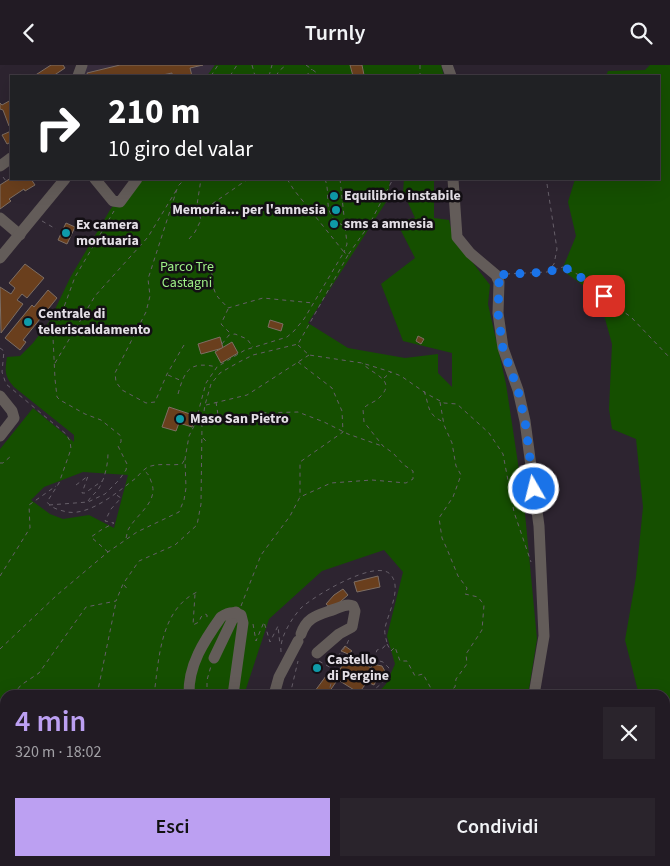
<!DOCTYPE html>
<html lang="it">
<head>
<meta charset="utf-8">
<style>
  body { margin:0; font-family:"Source Sans 3",sans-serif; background:#2a242c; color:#f1f3f6; height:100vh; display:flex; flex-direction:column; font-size:19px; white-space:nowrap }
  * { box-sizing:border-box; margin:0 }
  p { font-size:16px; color:#a2a1a6 }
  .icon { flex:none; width:28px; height:28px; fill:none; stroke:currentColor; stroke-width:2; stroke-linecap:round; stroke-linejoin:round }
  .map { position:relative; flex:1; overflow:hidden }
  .side { position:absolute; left:0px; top:625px; width:670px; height:176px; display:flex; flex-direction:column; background:#221b24; border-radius:15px 15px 0 0; box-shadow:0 5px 20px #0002,0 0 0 1px #3f3941 }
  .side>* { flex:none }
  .top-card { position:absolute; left:10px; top:10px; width:650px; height:105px; border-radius:0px; box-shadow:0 5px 20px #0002,0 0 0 1px #3f3941; background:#202124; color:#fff; overflow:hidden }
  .pin { position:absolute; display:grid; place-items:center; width:42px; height:42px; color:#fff; margin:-21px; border-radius:10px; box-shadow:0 2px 8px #0006 }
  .me { position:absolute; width:55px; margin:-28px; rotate:352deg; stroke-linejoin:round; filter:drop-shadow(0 0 4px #0008) }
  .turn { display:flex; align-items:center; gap:18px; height:105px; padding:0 15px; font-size:22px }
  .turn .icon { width:65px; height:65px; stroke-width:2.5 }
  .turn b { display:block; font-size:35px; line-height:42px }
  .round { display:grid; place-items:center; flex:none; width:52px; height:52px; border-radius:0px; background:#2a242c }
  .summary { display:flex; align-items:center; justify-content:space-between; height:85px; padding:0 15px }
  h1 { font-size:30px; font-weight:600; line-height:38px; color:#bca0f2 }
  .cta { display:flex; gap:10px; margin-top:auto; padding:10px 15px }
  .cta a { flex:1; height:58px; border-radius:0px; background:#bca0f2; color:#111; font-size:20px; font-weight:600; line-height:58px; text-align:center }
  .cta a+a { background:#2a242c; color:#f1f3f6 }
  header { display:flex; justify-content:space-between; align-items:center; height:65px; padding:0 15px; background:#221b24; font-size:22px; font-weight:600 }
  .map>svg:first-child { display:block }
  .built { fill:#392e3e }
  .green { fill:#154f00; fill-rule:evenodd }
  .building { fill:#6a3f1d; stroke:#7d6e64 }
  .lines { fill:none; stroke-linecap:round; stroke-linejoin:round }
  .path { stroke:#665f69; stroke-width:1; stroke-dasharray:4 4; stroke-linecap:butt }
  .minor { stroke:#635c59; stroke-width:11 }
  .route { stroke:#1a73e8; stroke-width:9; stroke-dasharray:0 16.2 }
  .culture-dot { fill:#0f9aa8; stroke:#130f14; stroke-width:2 }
  .labels { text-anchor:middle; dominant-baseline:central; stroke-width:5; stroke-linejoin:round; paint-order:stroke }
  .poi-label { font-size:14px; font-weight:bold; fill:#e4dfe6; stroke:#130f14; text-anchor:start }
  .park-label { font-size:14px; fill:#9eef87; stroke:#130f14 }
</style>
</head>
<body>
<header><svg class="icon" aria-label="back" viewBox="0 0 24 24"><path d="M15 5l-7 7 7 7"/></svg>Turnly<svg class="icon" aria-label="search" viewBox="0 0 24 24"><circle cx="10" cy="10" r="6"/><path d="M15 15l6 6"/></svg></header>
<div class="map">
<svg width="670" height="801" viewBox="0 0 670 801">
  <rect width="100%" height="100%" fill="#2d2430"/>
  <polygon class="built" points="86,0 215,0 207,11 82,11"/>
  <g class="green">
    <polygon points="215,0 441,0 444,11 207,11"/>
    <polygon points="650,0 670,0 670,709 665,709 665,630 639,630 625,575 636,512 643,442 636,374 612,364 609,344 612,279 599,232 562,205 576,171 568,137 575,114 659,114 659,11 606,11 608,6 645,5"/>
    <path d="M132 114H390L388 134 308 258 348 283 405 293 438 289V308L452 322V288L403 276 381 219 415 193 396 156 415 153 403 127 404 114H434V153L449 155 453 172 490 220 488 239 506 319 524 438 537 574 528 630H376L386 619 395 599 387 571 403 507 384 485 322 506 269 554 244 630H5V796H99V801H0V384L33 343 74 377V370L14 322C4 311 5 305 7 292L20 291 33 278 49 257 70 213 110 145ZM83 407 128 410 114 463 89 450 63 454 50 449 31 435 44 422Z"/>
    <polygon points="670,774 670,801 659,801 661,796 665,796 665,787"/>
    <polygon points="160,796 496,796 493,801 158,801"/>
  </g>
  <g class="building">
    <polygon points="51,0 63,0 65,3 53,11 34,11"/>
    <polygon points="120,0 203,0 190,3 192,11 172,11 172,8 158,11 88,11 87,8"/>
    <polygon points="350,0 362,0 364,10 353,11"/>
    <polygon points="11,35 11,60 9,61 3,45 0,44 0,38 2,40"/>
    <polygon points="11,66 11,77 7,79 2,70"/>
    <polygon points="11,113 31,114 35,120 25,126 24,124 9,134 11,136 0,144 0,120"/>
    <polygon points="66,158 75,162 67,179 58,175"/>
    <polygon points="25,199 44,213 27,233 22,229 17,235 23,239 1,268 0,222 11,229 15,223 9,218"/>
    <polygon points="48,225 57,233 23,275 26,277 20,285 5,273 32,240 34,242"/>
    <polygon points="270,255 283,259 281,266 268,262"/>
    <polygon points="418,271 424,274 421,279 416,276"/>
    <polygon points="220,272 223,283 201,289 198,279"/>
    <polygon points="232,277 238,288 221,298 215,287"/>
    <polygon points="169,342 196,351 192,362 179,358 176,366 162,362"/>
    <polygon points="378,511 380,522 357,527 354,517"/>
    <polygon points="343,524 348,530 332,544 326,539 334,530"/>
    <polygon points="345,581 352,586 348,589 341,586"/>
    <polygon points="349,589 371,603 372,599 382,601 386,608 384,613 376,616 374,620 367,617 359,628 335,613"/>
    <polygon points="326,611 336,617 327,630 312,630"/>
  </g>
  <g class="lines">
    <g class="path">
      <polyline points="252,0 255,11"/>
      <polyline points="306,0 321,11"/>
      <polyline points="420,0 420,11"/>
      <polyline points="211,11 218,0"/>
      <polyline points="230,11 237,0"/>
      <polyline points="269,11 272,0"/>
      <polyline points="276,11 279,6 286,0"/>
      <polyline points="306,11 312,4"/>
      <polyline points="3,112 6,116"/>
      <path d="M325 114C332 133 320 149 344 161"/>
      <polyline points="340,114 347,179 344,187 348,190 369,160 393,114"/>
      <polyline points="547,119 557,184 554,199 548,206"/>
      <polyline points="199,148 248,114"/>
      <polyline points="42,156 56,164"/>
      <polyline points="189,174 195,167 201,155 197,140 201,114"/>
      <path d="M196 201 199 196C217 201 210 216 215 227 217 233 224 238 228 243L263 233 313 238"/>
      <polyline points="506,209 547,207 563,202 579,210 614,240 631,252 670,293"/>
      <polyline points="228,244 221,259 231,269"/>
      <polyline points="222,279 229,270 235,269 247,274 253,282"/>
      <polyline points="184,280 167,309 155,337 146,338 122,325 116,317 115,308 146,247 150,231 148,214 178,121 185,114"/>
      <polyline points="298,280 309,290 362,298 391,307 401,311 427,329 444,338 457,339 489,368 503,389 514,447 531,497"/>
      <path d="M0 283 4 286 2 307 6 319 66 369 70 376 71 384 59 418 47 437C52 444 60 445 67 447 90 451 119 426 136 413 140 409 145 402 151 401 161 398 171 401 182 399L185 394"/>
      <polyline points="298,297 332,323 342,346 343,367 300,397 300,432"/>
      <polyline points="55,298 95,231 148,172 177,124"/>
      <polyline points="168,310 182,316"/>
      <polyline points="384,313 391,307"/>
      <path d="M424 326C430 342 426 348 443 357"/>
      <path d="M178 329C185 304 190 296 217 302"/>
      <polyline points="216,337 219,356 233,356 256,348 298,347 324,357 348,369 382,381"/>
      <polyline points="440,337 444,360 452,378 456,401 461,410 453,432 439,453 442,473 447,484 458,511 467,523 465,529 478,532 484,540 482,565 466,589 467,599 456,614 455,622 444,630"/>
      <polyline points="206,340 247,330 309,290"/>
      <polyline points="203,373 207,377"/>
      <polyline points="0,398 3,398 11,391"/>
      <polyline points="76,420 88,411 82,428 85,428 102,416"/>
      <path d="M88 436C91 431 96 428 99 423 105 413 108 399 108 388"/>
      <polyline points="49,440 88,437 105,429 119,415 126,405 127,399 118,381 121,377 121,371 101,355 85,349 60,335 57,332 55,314 53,272 75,212 114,146"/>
      <path d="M126 473C127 470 127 467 128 465 136 449 160 437 151 416 149 411 149 409 144 406"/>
      <polyline points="108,487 91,472 101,465 114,458 105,456 111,444 121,433 115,429"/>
      <polyline points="0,511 30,463 29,440 56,421"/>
      <polyline points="124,520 129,526"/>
      <path d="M241 541 261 490 290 451 300 432 331 418 372 415 406 418 413 414V406L404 400 393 388 383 381 364 357 363 344C368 338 374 338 379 333 398 315 373 310 362 298"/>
      <polyline points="253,559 256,576 264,557 270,577 278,561 280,580"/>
      <polyline points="387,579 391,586 395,582 400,596 407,596 415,611 423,609 433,627 442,630"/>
      <polyline points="0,584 57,530 108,487 137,467 179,447 184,435 186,423 185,394 189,371 195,359 206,318 217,302 245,285 287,272 294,266 304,254 344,187 294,125 287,114"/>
      <path d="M281 587C279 573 292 553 301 543 314 531 375 494 390 509 403 522 388 548 385 563 384 568 386 573 387 578L383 583 377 585 375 591 376 595 383 597 389 603C387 617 377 622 367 630"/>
      <polyline points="319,596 333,604"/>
      <polyline points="336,601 338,597"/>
      <polyline points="13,630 21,620 39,608 86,542 116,536 123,519 139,496 175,480 197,460 201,439 202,359 205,340 211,319 220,308 239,297 253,290 298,279 348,190"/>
      <polyline points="97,630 116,537"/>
      <path d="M154 630C159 594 160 545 197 527L195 529 193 560 199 557 201 552 205 549 207 550V556"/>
      <polyline points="207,630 207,615 211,601"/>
      <polyline points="290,630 298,596"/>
      <path d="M327 630C333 618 332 606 336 595 339 587 346 584 349 574"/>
      <polyline points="0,648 5,641"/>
      <polyline points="0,660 5,663"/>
      <polyline points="0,698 5,700"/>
      <polyline points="0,763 5,758"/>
      <polyline points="123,796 135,801"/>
      <polyline points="164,796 168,801"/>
      <polyline points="388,801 396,796"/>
    </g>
    <g class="minor">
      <polyline points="447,0 451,11"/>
      <polyline points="78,11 82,0"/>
      <polyline points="0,101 11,93"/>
      <polyline points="95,114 113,136 120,137 137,114"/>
      <polyline points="453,114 457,172 470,188 496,210 499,217 498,248 503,283 518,325 525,356 539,461 544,571 534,630"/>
      <polyline points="0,153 20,170"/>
      <polyline points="0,193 65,114"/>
      <polyline points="0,331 12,346 14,353 0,371"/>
      <path d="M301 569C307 551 319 550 335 544 341 542 347 538 353 541L355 546 352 562 339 569 317 588"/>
      <polyline points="214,593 236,547"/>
      <path d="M189 630C188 600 204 576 221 552 227 548 234 546 241 550L243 558 233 630"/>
      <polyline points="274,630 279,612 298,576"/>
      <polyline points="553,796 556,801"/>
      <polyline points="204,801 206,796"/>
    </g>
  </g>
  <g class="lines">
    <polyline class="route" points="534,424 525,356 518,325 503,284 498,248 499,217 496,210 547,207 564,202 578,210 604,231"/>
  </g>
  <g class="culture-dot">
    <circle cx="334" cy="131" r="5"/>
    <circle cx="336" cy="145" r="5"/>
    <circle cx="334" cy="159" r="5"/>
    <circle cx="66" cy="168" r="5"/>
    <circle cx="28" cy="257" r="5"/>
    <circle cx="180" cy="354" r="5"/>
    <circle cx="317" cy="603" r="5"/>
  </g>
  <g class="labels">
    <g class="poi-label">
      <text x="344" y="131">Equilibrio instabile</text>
      <text x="326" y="145" text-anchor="end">Memoria... per l'amnesia</text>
      <text x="344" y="159">sms a amnesia</text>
      <text x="76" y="160">Ex camera<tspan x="76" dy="16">mortuaria</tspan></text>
      <text x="38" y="249">Centrale di<tspan x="38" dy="16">teleriscaldamento</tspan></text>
      <text x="190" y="354">Maso San Pietro</text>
      <text x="327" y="595">Castello<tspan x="327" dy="16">di Pergine</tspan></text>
    </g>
    <g class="park-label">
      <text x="187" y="202">Parco Tre<tspan x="187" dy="16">Castagni</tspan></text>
    </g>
  </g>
</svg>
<div class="pin" style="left:604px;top:231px;background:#d93025"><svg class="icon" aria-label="arrive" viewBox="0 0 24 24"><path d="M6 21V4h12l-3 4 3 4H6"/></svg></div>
<svg class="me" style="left:534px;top:424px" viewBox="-20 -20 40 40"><circle r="17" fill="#1a73e8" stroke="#fff" stroke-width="3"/><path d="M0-11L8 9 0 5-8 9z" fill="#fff"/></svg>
<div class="top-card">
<div class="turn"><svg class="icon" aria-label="right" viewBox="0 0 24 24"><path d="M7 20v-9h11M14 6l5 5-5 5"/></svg><div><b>210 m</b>10 giro del valar</div></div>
</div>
<section class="side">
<div class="summary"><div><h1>4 min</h1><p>320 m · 18:02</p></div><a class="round"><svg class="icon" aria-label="close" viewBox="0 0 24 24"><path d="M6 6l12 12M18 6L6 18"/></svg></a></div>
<div class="cta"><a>Esci</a><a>Condividi</a></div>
</section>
</div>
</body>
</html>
